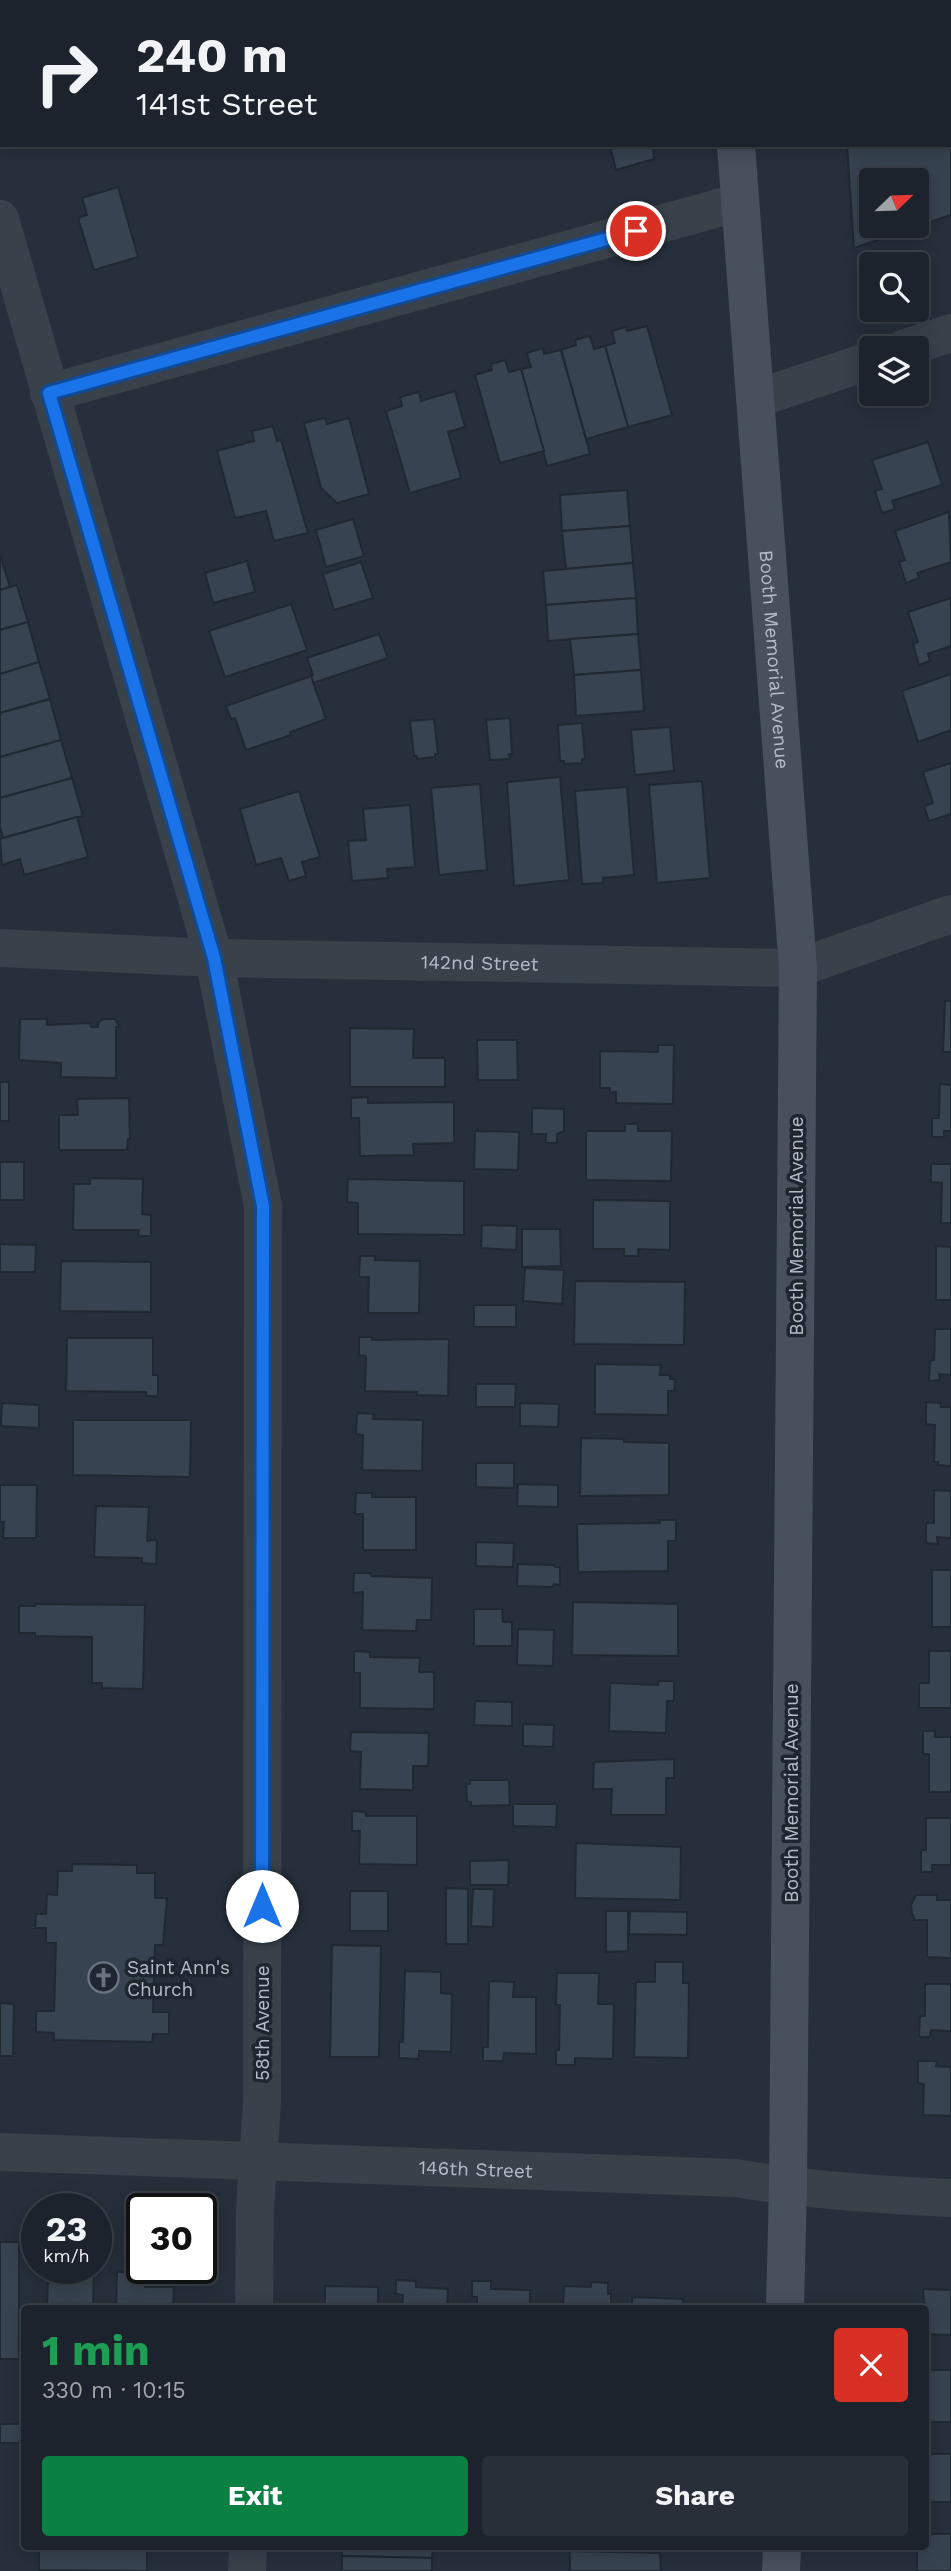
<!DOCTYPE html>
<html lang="en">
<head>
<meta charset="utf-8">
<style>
  body { margin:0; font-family:"Work Sans",sans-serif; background:#292f38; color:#f1f3f6; height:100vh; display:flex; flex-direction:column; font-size:26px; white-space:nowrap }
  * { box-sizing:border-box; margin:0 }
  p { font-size:23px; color:#a0a4a9 }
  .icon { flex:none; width:38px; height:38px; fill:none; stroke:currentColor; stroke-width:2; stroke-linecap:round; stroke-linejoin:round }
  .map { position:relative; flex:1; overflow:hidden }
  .drawer { position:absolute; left:21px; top:2305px; width:908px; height:245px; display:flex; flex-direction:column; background:#1c232c; border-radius:7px; box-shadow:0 4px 18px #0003,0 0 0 2px #3a4048 }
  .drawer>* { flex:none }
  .banner { position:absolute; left:0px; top:0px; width:952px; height:147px; box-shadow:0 4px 18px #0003,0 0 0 2px #3a4048; background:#1c232c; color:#f1f3f6; overflow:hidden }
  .needle { width:46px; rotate:67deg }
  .controls { position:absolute; left:859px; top:168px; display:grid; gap:14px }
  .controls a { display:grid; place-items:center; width:70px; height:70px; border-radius:7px; background:#1c232c; box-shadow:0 4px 18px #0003,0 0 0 2px #3a4048; font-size:35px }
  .speed { position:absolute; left:21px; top:2193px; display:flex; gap:14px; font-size:35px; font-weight:700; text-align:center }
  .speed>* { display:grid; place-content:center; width:91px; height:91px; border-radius:50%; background:#1c232c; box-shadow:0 4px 18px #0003,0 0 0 2px #3a4048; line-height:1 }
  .speed small { font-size:18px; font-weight:400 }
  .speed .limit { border:4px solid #111; border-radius:10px; background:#fff; color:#111 }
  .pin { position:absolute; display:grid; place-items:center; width:60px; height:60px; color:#fff; margin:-30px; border:4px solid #fff; border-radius:50%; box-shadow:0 2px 7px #0007 }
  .me { position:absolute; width:77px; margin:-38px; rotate:0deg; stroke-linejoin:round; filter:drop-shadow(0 0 5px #0008) }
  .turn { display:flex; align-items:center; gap:24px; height:147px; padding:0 21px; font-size:32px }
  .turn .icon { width:91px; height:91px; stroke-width:2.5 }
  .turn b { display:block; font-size:49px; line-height:60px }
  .round { display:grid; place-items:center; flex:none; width:74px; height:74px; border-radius:7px; background:#292f38 }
  .headline { display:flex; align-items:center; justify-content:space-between; height:119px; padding:0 21px }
  h1 { font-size:42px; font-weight:700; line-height:52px; color:#1e9e55 }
  .button { display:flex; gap:14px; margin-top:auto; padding:14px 21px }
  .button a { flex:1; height:80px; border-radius:7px; background:#0b8043; color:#fff; font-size:28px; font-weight:700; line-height:80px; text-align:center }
  .button a+a { background:#292f38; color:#f1f3f6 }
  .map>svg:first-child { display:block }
  .building { fill:#384351; stroke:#202832; stroke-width:2; fill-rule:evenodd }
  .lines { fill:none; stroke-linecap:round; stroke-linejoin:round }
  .street { stroke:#39414b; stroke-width:38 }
  .secondary { stroke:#48505e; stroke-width:38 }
  .route-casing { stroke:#114b97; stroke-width:18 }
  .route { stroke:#1a73e8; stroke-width:12 }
  .labels { text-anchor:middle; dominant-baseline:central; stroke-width:7; stroke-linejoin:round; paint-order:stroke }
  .street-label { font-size:19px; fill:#b5bcc7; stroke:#1e2630 }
  .poi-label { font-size:19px; fill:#b5bcc7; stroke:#1e2630; text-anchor:start }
</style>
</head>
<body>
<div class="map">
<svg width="951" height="2571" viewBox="0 0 951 2571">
  <rect width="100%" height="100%" fill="#262f3b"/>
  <g class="building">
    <path d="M835 0H951V215L854 248 847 145H950V2ZM872 180H917V226H872Z"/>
    <polygon points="624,145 653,145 654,159 616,170 611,149"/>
    <polygon points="118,187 138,257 94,270 78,218 87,215 82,198"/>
    <polygon points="647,326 672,415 628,427 605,346 615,343 612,331 626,327 627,331"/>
    <polygon points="590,336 594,349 605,346 628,427 586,439 561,350 576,345 575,340"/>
    <polygon points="543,348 544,354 561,350 590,454 547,466 521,369 531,367 527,353"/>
    <polygon points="505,360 509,372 521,369 544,451 500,463 475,375 492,370 491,364"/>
    <polygon points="455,391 465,427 448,432 461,478 410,493 386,411 402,406 400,397 419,392 421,401"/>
    <polygon points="325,418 327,424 349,418 369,494 337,503 321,488 304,423"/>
    <polygon points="273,426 277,441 281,440 308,533 274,541 266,511 235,518 217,451 254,441 252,431"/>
    <polygon points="928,442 942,485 892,501 895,509 882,513 875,491 882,489 872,460"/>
    <polygon points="627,490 630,526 562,531 560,495"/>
    <polygon points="949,512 951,562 917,573 919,578 906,583 899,562 905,560 895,531"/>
    <polygon points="353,519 364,556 326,567 316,530"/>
    <polygon points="630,526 633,563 566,569 562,531"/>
    <polygon points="0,555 10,587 0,590"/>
    <polygon points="247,561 255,592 213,603 205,573"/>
    <polygon points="361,562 373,598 334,610 323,574"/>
    <polygon points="633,563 636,598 546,605 543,571"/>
    <polygon points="17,585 28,622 0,630 0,590"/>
    <polygon points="636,598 638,634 548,641 546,605"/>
    <polygon points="951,598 951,646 928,654 930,661 919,665 913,644 918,642 908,612"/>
    <polygon points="291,604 307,650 225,677 209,631"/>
    <polygon points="28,622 39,662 0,674 0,630"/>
    <polygon points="379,634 388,658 313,683 311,676 313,675 307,658"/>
    <polygon points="638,634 641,670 574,675 570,639"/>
    <polygon points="39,662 50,699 0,713 0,674"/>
    <polygon points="641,670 644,711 576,716 574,675"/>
    <polygon points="951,674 951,730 918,742 902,691"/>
    <polygon points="311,676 326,719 290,732 291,735 246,750 235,718 231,719 226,706"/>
    <polygon points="50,699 61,740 0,757 0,713"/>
    <polygon points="510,718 512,754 509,754 510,759 490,760 486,720"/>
    <polygon points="434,719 438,754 435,754 435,757 417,759 417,756 414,756 410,721"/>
    <polygon points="582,723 585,759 582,759 582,763 564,764 564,761 560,761 558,725"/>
    <polygon points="670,727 674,771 635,775 631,730"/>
    <polygon points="61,740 72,778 0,798 0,757"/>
    <polygon points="951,763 951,814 929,821 924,806 933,803 923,772"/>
    <polygon points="560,777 569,880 514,886 507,782"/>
    <polygon points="72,778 83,816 3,838 0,827 0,798"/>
    <polygon points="702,781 710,878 657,883 649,785"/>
    <polygon points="480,784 487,870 439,875 431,788"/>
    <polygon points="627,787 634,875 603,878 603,883 582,884 575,791"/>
    <polygon points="299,791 320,857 302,862 306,876 289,881 281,858 256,865 240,809"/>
    <polygon points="410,805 415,867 387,869 388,878 352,881 348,841 366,840 363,809"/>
    <polygon points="77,817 88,857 24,875 20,859 2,865 0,839"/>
    <polygon points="945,1001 951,1001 951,1052 943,1052"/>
    <polygon points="20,1019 47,1019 47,1025 90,1023 91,1027 98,1027 98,1023 103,1019 115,1019 120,1027 116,1027 116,1078 61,1077 61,1063 19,1060"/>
    <polygon points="350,1028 414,1029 413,1058 445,1058 445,1087 350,1087"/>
    <polygon points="477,1040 517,1040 518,1080 478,1080"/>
    <polygon points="658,1045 674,1045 673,1104 616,1103 616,1092 610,1093 610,1088 600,1088 600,1051 658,1052"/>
    <rect x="0" y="1082" width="9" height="39"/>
    <polygon points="940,1084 951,1085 951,1131 944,1131 944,1137 932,1137 932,1118 939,1118"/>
    <polygon points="368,1097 368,1103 454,1102 454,1143 413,1144 414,1155 360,1156 359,1118 351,1118 351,1098"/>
    <polygon points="129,1098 130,1139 128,1139 127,1150 59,1150 59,1115 78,1115 77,1099"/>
    <polygon points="532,1108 564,1109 564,1131 557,1134 557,1143 546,1143 546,1134 532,1134"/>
    <polygon points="625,1124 638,1124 638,1131 672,1131 671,1181 586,1180 586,1131 625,1131"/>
    <polygon points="475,1131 519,1132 518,1170 474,1169"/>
    <rect x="0" y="1162" width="24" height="38"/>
    <polygon points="931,1164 951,1164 951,1223 941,1223 942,1183 931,1182"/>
    <polygon points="90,1178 143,1179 142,1214 151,1215 151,1236 138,1236 139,1230 73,1230 74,1184 90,1184"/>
    <polygon points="348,1179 464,1181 464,1235 358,1234 358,1203 347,1202"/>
    <polygon points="593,1200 670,1201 670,1250 638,1249 638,1256 624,1256 624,1249 593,1249"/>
    <polygon points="482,1225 517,1226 516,1250 481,1248"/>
    <polygon points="522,1229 560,1229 561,1266 522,1267"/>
    <polygon points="0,1244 36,1245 35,1272 0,1272"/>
    <polygon points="936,1246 951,1247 951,1300 936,1300"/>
    <polygon points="360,1256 375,1256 375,1260 420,1261 419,1313 368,1313 369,1277 359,1277"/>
    <polygon points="61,1261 151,1262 151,1312 60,1311"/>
    <polygon points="525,1268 564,1270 562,1304 523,1301"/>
    <polygon points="575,1281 685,1282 684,1345 574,1344"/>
    <rect x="474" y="1305" width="42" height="22"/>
    <polygon points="935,1329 951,1329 951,1375 939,1374 940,1380 929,1381 930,1361 934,1360"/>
    <polygon points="359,1337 372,1337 372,1340 449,1339 448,1396 417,1395 417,1392 365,1391 366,1356 359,1355"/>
    <polygon points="67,1338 153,1338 153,1375 158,1375 158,1396 146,1396 146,1392 66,1391"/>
    <polygon points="595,1364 661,1365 660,1375 670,1375 670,1379 675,1379 674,1391 668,1391 668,1415 595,1414"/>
    <polygon points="476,1384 516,1384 515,1407 476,1407"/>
    <polygon points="926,1402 941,1403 941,1407 951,1407 951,1466 938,1465 938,1462 934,1462 935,1425 926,1424"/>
    <polygon points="2,1403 39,1405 39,1428 1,1426"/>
    <polygon points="520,1403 559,1404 558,1427 520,1426"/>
    <polygon points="357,1413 374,1414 373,1419 423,1420 422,1471 362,1470 363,1435 356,1434"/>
    <polygon points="73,1420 191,1420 190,1477 73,1475"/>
    <polygon points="581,1438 624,1439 624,1442 669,1443 669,1495 580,1496"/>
    <polygon points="476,1463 514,1463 514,1488 476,1487"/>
    <polygon points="518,1484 558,1485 558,1507 517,1506"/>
    <polygon points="0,1485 37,1485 36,1538 3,1538 4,1522 0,1522"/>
    <polygon points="934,1490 951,1491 951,1538 937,1537 938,1544 926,1543 926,1523 934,1523"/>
    <polygon points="356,1493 372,1493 372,1497 416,1497 416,1550 363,1550 363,1514 355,1514"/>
    <polygon points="96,1506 149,1507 147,1541 157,1540 156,1564 142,1563 142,1558 94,1557"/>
    <polygon points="659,1520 676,1520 676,1541 668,1541 668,1571 578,1572 577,1524 660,1523"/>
    <polygon points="476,1542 514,1543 513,1567 476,1566"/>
    <polygon points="518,1564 554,1565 555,1567 560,1567 560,1585 554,1584 553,1587 517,1586"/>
    <rect x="932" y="1570" width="19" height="57"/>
    <polygon points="354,1573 371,1573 371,1576 432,1578 431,1620 417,1620 416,1631 362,1630 363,1592 353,1593"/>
    <polygon points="573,1602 678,1604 678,1656 572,1655"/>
    <polygon points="35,1604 145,1605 143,1689 102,1688 102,1683 92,1683 92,1637 35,1636 35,1633 19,1633 19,1606 35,1606"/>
    <polygon points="474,1609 502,1609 503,1622 512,1622 512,1646 474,1646"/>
    <polygon points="518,1629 554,1630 553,1666 517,1665"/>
    <polygon points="354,1651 370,1652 370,1657 420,1658 419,1672 434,1672 434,1709 360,1708 360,1673 354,1673"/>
    <polygon points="929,1651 951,1651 951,1708 919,1708 919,1683 929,1683"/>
    <polygon points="658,1681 674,1681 674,1701 667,1701 666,1733 609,1731 610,1683 658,1685"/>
    <polygon points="475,1701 512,1702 512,1726 474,1725"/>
    <polygon points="523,1724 554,1725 553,1747 523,1746"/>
    <polygon points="923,1731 935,1731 935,1737 951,1737 951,1792 929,1792 929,1754 923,1754"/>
    <polygon points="351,1732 429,1733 428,1766 413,1766 413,1790 360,1789 361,1752 350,1751"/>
    <polygon points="674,1759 674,1778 666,1778 666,1815 611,1815 612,1789 593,1789 594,1762"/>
    <polygon points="470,1780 509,1780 510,1805 471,1806 471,1802 467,1802 466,1784 470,1784"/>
    <polygon points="513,1804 557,1804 556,1827 513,1826"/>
    <polygon points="352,1811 366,1812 366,1816 417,1816 417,1865 359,1864 360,1831 352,1831"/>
    <polygon points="926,1818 951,1818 951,1865 932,1865 932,1872 921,1872 921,1850 926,1850"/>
    <polygon points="576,1843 681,1847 680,1900 575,1898"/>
    <polygon points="509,1860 508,1885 470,1885 470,1861"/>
    <polygon points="72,1864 137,1865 137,1873 155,1873 155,1898 167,1898 163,1945 155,1945 153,2012 169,2012 169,2034 153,2034 152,2042 54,2040 54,2033 36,2032 36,2011 54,2011 56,1943 46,1943 46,1928 35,1928 36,1914 46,1914 47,1894 57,1895 58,1871 72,1871"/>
    <polygon points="446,1888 468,1889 468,1944 446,1944"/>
    <polygon points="473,1889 494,1889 493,1927 471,1926"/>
    <rect x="350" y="1891" width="38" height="40"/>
    <polygon points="916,1895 937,1895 937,1900 951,1900 951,1958 927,1957 927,1920 915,1920 912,1913 911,1905"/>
    <polygon points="606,1911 628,1911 628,1951 606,1952"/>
    <polygon points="630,1911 687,1912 687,1935 629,1934"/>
    <polygon points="332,1945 381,1946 379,2057 330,2057"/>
    <polygon points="655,1962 683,1962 683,1983 689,1983 688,2058 634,2057 636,1982 655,1982"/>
    <polygon points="405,1971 441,1972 441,1993 452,1994 451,2052 419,2051 419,2059 399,2058 399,2042 403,2042"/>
    <polygon points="557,1973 599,1973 598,2004 614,2004 613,2059 575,2058 575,2065 556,2065 556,2050 559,2050 560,2005 556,2005"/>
    <polygon points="489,1981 514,1982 513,1997 536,1997 536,2054 504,2053 503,2061 483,2061 483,2047 488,2047"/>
    <polygon points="925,1984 951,1984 951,2031 931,2030 930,2037 919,2037 920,2016 925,2016"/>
    <polygon points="0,2003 14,2004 13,2056 0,2056"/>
    <polygon points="918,2061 937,2061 936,2066 951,2067 951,2116 923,2115 924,2084 918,2083"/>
    <rect x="0" y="2242" width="19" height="117"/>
    <polygon points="41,2268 62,2268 62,2273 94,2273 93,2308 47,2308 48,2279 41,2279"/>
    <polygon points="117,2272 145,2272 145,2287 174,2287 173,2308 116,2308"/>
    <polygon points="396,2280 416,2281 416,2287 448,2289 447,2308 402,2308 403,2295 396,2294"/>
    <polygon points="472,2281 491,2281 491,2289 530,2290 530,2308 477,2308 477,2297 472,2297"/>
    <polygon points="591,2282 608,2283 608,2294 611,2293 611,2308 563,2308 564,2286 591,2287"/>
    <polygon points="325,2286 378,2287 378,2308 325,2308"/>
    <polygon points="923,2289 951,2290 951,2335 926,2334"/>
    <polygon points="632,2297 683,2299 683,2308 632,2308"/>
    <rect x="926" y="2370" width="25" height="52"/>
    <rect x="0" y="2424" width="23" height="19"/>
    <rect x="926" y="2454" width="25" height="48"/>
    <polygon points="926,2534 951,2534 951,2571 917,2571 917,2546 926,2546"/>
    <polygon points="39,2546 140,2546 140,2548 147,2548 147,2571 39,2570"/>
    <polygon points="342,2546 433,2546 432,2558 342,2556"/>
    <polygon points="570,2546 661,2546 660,2553 570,2551"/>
    <polygon points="570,2551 660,2553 661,2571 570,2571"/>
    <polygon points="342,2556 432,2558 432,2571 342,2571"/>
  </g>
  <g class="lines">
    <g class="street">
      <polyline points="0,219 214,958 263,1206 262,2102 255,2209 254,2308"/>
      <polyline points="905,348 951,333"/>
      <polyline points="49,393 740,202"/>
      <polyline points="755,399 872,360"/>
      <path id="s1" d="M0 948 214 958 798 968 951 914"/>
      <path id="s2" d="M0 2152 735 2178C807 2190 878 2195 951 2198"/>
      <polyline points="247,2571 248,2546"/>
    </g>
    <g class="secondary">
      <polyline points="725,0 725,2"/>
      <path id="s3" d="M736 145 798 968 788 2187 785 2308"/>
      <polyline points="781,2571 782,2546"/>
    </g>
  </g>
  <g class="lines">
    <defs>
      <polyline id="route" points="262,1906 263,1206 214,958 49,393 636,231"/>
    </defs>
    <use href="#route" class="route-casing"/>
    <use href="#route" class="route"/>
  </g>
  <defs>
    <symbol id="church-ring" viewBox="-11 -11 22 22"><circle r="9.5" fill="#1e2630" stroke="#6b7280" stroke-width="1.5"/><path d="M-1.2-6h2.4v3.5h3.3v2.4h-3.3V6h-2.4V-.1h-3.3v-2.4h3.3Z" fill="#6b7280"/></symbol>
  </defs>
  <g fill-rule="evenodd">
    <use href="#church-ring" x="86" y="1960" width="35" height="35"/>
  </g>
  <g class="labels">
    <g class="street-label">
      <text stroke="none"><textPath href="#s3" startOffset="516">Booth Memorial Avenue</textPath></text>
      <text stroke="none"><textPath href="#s1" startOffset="480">142nd Street</textPath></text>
      <text transform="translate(796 1226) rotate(-90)">Booth Memorial Avenue</text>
      <text transform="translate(791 1793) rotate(-90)">Booth Memorial Avenue</text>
      <text transform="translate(262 2023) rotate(-90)">58th Avenue</text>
      <text stroke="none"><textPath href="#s2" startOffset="476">146th Street</textPath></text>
    </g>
    <g class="poi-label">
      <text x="127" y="1967">Saint Ann's<tspan x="127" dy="22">Church</tspan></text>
    </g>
  </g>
</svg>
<div class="controls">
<a><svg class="needle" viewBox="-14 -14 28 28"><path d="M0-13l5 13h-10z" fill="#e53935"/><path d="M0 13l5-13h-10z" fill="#a0a4a9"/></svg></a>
<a><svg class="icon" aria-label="search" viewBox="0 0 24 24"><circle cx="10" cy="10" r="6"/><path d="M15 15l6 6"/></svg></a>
<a><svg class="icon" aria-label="layers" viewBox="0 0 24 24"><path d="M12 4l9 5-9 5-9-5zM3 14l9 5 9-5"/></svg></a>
</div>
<div class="speed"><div>23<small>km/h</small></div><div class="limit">30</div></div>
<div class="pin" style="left:636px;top:231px;background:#d93025"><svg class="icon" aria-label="arrive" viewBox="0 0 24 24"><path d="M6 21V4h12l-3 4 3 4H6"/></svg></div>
<svg class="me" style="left:262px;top:1906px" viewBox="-20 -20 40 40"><circle r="19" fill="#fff"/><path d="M0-13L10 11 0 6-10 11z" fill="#1a73e8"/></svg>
<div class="banner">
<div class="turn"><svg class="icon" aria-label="right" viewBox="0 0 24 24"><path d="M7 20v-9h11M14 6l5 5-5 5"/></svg><div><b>240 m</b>141st Street</div></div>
</div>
<section class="drawer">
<div class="headline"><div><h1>1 min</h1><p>330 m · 10:15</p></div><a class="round" style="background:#d93025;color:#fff"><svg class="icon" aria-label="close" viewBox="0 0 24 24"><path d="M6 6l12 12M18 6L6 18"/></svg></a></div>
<div class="button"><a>Exit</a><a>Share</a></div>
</section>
</div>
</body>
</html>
